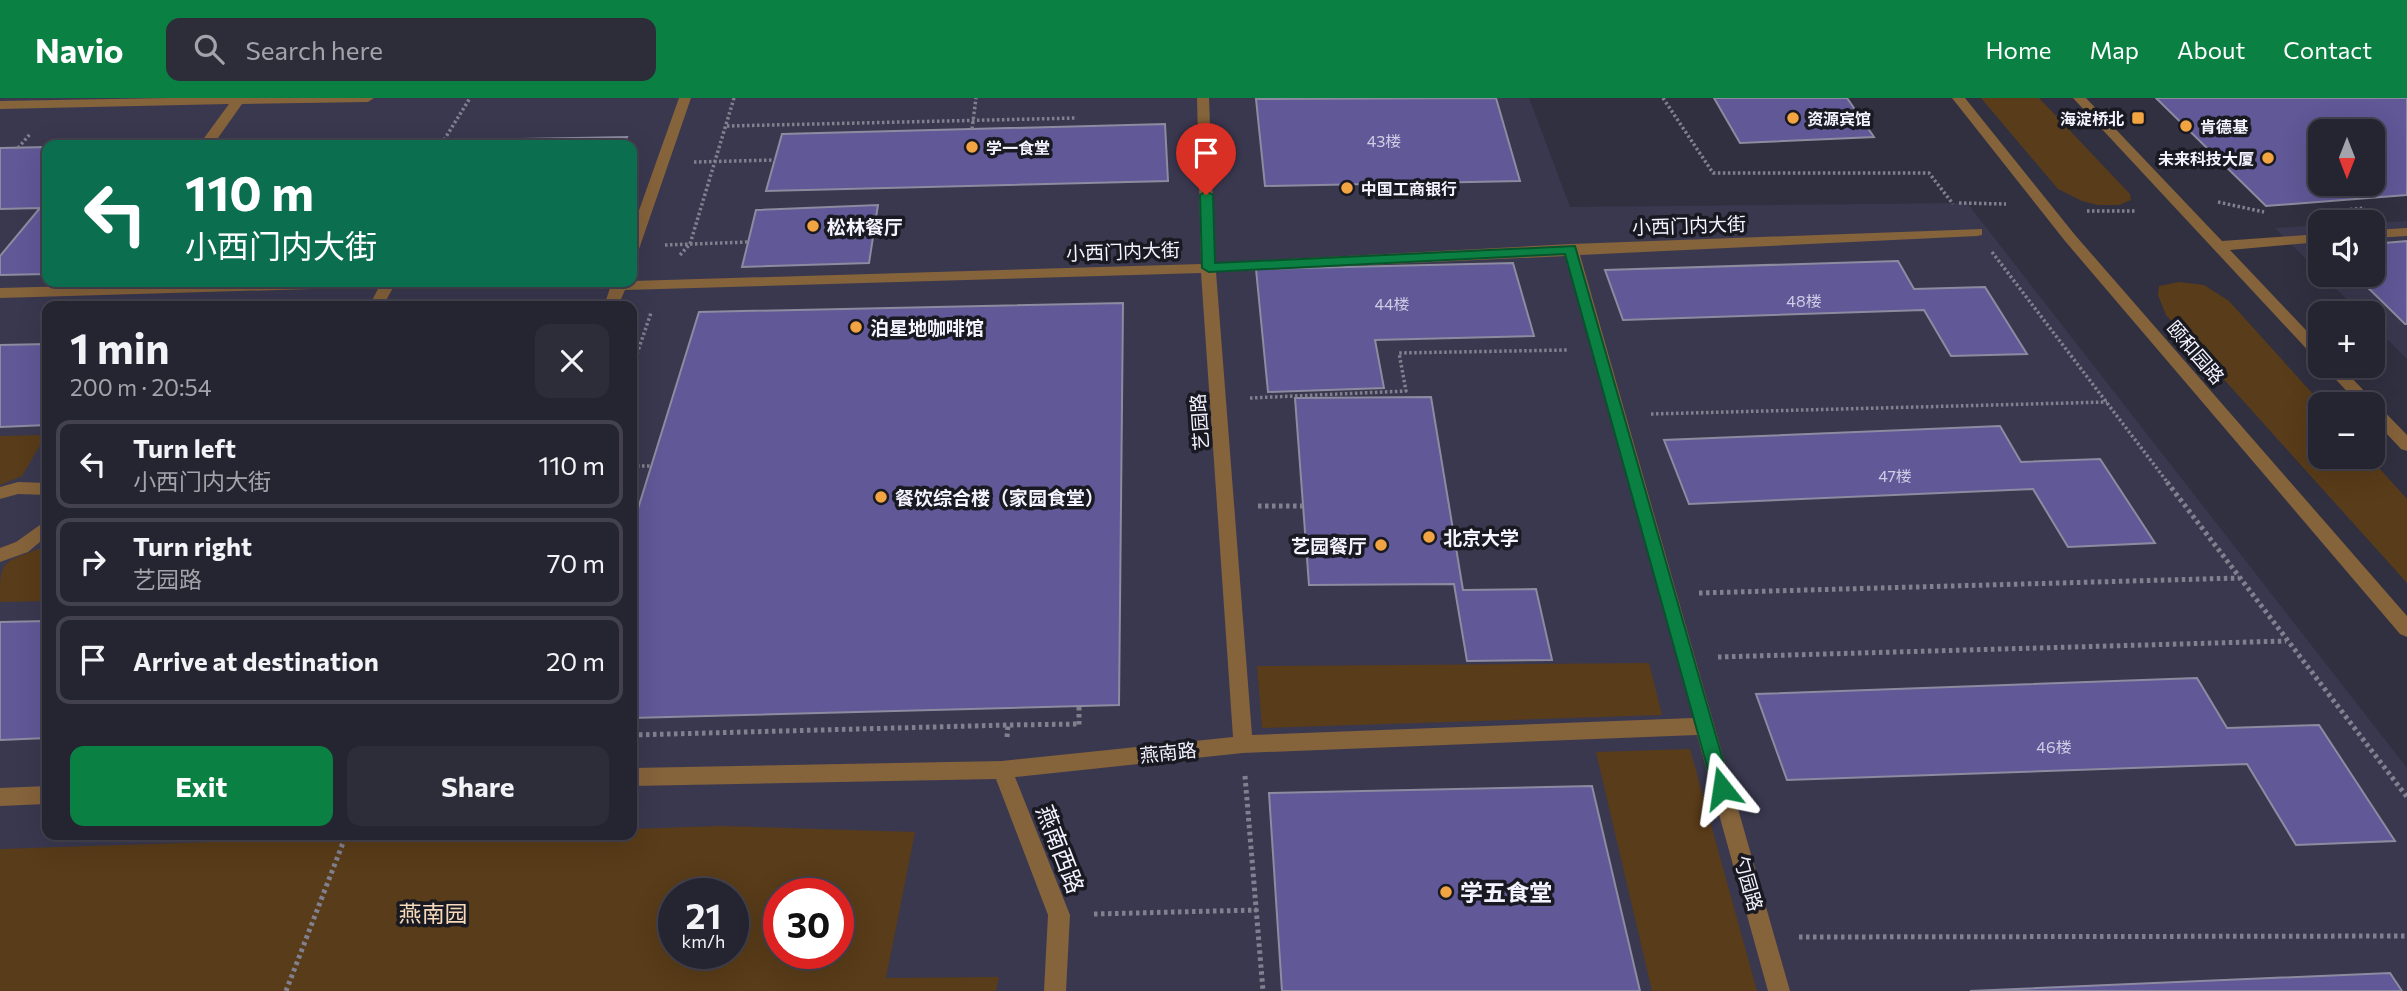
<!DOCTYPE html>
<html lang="en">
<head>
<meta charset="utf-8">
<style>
  body { margin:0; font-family:Commissioner,"Noto Sans SC",sans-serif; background:#2d2c39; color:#f1f3f6; height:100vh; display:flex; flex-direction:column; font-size:26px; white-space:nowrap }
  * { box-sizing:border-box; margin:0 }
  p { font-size:23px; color:#a3a4ab }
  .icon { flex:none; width:38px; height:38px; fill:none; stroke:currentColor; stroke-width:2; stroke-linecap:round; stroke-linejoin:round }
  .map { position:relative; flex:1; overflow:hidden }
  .panel { position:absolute; left:42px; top:203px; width:595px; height:539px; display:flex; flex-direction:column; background:#252431; border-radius:14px; box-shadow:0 7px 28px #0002,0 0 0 2px #42414d }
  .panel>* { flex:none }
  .top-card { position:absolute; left:42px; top:42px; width:595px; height:147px; border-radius:14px; box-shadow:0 7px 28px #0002,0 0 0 2px #42414d; background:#0b6e4f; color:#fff; overflow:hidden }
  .needle { width:46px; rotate:180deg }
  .tools { position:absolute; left:2308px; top:21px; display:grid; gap:14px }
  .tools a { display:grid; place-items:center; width:77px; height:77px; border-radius:14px; background:#252431; box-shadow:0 7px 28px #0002,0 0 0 2px #42414d; font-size:35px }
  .speed { position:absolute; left:658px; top:780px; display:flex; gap:14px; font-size:35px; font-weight:700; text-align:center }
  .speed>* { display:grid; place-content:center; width:91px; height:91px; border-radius:50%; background:#252431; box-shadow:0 7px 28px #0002,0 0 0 2px #42414d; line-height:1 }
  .speed small { font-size:18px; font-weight:400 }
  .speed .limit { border:10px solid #d22; background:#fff; color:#111 }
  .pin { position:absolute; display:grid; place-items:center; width:60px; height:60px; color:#fff; margin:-72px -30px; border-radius:50% 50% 50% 0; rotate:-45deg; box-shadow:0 0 7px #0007 }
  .pin .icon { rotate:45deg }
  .me { position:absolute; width:77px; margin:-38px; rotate:345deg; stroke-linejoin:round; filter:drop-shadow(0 0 5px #0008) }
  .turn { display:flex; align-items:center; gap:24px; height:147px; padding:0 28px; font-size:32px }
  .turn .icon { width:91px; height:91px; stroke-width:2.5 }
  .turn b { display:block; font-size:49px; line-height:60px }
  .round { display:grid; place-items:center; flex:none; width:74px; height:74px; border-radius:14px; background:#2d2c39 }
  .head { display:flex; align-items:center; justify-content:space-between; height:119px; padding:0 28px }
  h1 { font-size:42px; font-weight:700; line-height:52px }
  .button { display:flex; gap:14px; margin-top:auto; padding:14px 28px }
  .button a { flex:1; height:80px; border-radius:14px; background:#0b8043; color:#fff; font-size:28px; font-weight:700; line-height:80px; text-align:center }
  .button a+a { background:#2d2c39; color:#f1f3f6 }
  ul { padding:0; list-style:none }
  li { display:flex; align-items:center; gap:21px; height:88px; margin:0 14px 10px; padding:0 14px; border:4px solid #42414d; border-radius:14px }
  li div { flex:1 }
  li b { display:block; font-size:26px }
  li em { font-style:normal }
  header { display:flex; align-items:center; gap:42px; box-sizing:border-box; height:98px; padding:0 35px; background:#0b8043; color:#fff }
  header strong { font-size:33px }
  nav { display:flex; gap:38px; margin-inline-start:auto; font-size:24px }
  .search { width:490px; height:63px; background:#2d2c39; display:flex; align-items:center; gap:18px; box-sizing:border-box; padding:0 24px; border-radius:14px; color:#a3a4ab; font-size:26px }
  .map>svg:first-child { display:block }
  .built { fill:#3a384f; fill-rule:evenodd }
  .green { fill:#593c19; fill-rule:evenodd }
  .building { fill:#605897; stroke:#8c8ba0; stroke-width:2; fill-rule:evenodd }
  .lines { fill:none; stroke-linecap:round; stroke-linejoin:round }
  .path-far1 { stroke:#81808f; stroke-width:3.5; stroke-dasharray:2.5 2.5; stroke-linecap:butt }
  .path { stroke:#81808f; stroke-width:5; stroke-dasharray:3.5 3.5; stroke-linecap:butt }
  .minor { fill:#85633b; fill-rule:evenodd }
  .route { fill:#0b8043; stroke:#07532c; stroke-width:2 }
  .poi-dot { fill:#f3a442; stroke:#191921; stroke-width:2.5 }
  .labels { text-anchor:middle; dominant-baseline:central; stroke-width:7; stroke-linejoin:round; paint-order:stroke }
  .far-poi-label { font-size:16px; font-weight:bold; fill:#f4f3ff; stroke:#191921; text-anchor:start }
  .number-label { font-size:16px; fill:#cfcce5 }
  .street-label { font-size:19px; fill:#f4f3ff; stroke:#191921 }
  .poi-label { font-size:19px; font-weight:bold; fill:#f4f3ff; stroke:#191921; text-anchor:start }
  .near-street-label { font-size:23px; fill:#f4f3ff; stroke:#191921 }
  .near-poi-label { font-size:23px; font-weight:bold; fill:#f4f3ff; stroke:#191921; text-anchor:start }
  .near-park-label { font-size:23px; fill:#f6dabb; stroke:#191921 }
</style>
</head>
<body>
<header>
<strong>Navio</strong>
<div class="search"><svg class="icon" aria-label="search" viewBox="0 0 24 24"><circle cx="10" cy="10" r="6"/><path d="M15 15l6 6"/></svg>Search here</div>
<nav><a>Home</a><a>Map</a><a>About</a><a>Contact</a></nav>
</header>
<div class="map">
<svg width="2407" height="893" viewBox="0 0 2407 893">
  <rect width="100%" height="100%" fill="#313041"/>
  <g class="built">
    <path d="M0 0H1529L1570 109 1967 105 2407 670V893H0ZM47 47H632V184H47ZM47 208H632V737H47ZM674 796H733V856H674ZM779 796H838V856H779Z"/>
    <polygon points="2407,123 2407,261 2373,227 2373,215 2361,215 2322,177 2373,177 2373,125"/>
    <polygon points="2320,127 2320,175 2275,130"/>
  </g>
  <g class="green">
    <polygon points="1981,0 2039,0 2130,96 2131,102 2119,107 2098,107 2082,103 2058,91"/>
    <polygon points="2179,184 2204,187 2229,203 2322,306 2320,359 2369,359 2407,401 2407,485 2166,217 2158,197 2159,188"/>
    <polygon points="46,337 22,378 0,387 0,338"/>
    <path d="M47 444V503L0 504C0 458 3 466 43 449Z"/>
    <polygon points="1649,565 1662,617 1262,630 1257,568"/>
    <polygon points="1690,651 1757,893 1652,893 1596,654"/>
    <path d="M720 728 915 734 886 880 999 879 996 893H0V751L426 737H632V731ZM674 796H733V856H674ZM779 796H838V856H779Z"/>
  </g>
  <g class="building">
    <polygon points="1496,0 1520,83 1265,88 1256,1"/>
    <polygon points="1714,0 1847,0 1874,39 1740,45"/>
    <path d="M2156 0H2407V97L2266 108ZM2320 33H2373V86H2320Z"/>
    <polygon points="1165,26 1168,83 766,93 782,36"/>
    <polygon points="627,39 623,47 251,47 252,46"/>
    <polygon points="47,49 47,176 0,177 0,158 40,110 0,111 0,50"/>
    <polygon points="878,107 869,165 742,169 756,112"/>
    <polygon points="2407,143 2407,226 2405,226 2355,177 2373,177 2373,146"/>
    <polygon points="1898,163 1914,191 1985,189 2027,256 1951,258 1924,212 1623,222 1605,172"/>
    <polygon points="1513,165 1534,238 1375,242 1384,290 1268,294 1256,171"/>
    <polygon points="1123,205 1119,607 632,620 632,430 699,214"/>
    <polygon points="47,246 47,327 0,329 0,247"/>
    <polygon points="1431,299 1463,492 1536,491 1552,562 1467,563 1454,486 1309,487 1295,300"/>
    <polygon points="2000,328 2021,364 2100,361 2155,445 2068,449 2033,391 1689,406 1664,342"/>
    <polygon points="47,523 47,640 0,642 0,524"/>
    <polygon points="2197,580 2227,630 2319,627 2395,743 2296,747 2247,666 1787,682 1756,596"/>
    <polygon points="1592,688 1640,893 1282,893 1269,695"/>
    <polygon points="2390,875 2402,893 1970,893"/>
  </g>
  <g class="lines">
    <g class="path-far1">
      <polyline points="1663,0 1713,75 1929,75 1953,106"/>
      <polyline points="727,28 1077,20"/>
      <polyline points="972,31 976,0"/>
      <polyline points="444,42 470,0"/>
      <polyline points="18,50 31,35"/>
      <polyline points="694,64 775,62"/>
      <polyline points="2218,104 2264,114"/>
      <polyline points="1959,105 2006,106"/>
      <polyline points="2087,113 2136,113"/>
      <polyline points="2325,114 2365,110"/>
      <polyline points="665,147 748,144"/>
      <polyline points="1992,154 2168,385"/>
      <polyline points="680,157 690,146 734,0"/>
      <polyline points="632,270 651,215"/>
      <polyline points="1250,300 1406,293 1399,255 1567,252"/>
      <polyline points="1651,316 2107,304"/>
      <polyline points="632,368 651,368"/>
    </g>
    <g class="path">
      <polyline points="2167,384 2407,699"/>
      <polyline points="1258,408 1303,408"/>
      <polyline points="1699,495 2239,480"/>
      <polyline points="1718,559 2286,543"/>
      <polyline points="1079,609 1079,627"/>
      <polyline points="632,637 1008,627"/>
      <polyline points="1007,639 1008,627 1079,626"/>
      <polyline points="1245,678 1263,893"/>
      <polyline points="1094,816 1257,812"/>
      <polyline points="1799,839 2407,838"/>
      <polyline points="286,893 346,737"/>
    </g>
    <g class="minor">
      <polygon points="167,0 374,0 368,4 242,6 213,47 199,47 229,6 0,11 0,3"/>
      <polygon points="679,0 691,0 639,151 632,156 632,132"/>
      <path d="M1197 0H1209L1215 165 1571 146 1982 131V137L1977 138 1580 157 1790 893H1768L1697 637 1243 655 1015 679 1070 817 1066 893H1044L1048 817 996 681 632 688V670L1002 663 1233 639 1201 175 625 192 618 208H604L610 190 599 184 1201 166ZM1566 158 1693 620 1252 637 1216 174Z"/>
      <polygon points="1952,0 1965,0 2075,137 2407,518 2407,539 2400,536 2065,143"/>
      <polygon points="2073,0 2086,0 2222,143 2320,136 2320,144 2230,152 2320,247 2320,261 2315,260"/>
      <polygon points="2407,130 2407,138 2373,140 2373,132"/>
      <polygon points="223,184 396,184 383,208 369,208 379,189 0,200 0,190"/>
      <polygon points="2323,268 2340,268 2407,337 2407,353 2401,351 2373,321 2373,306 2359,306"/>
      <polygon points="18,384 47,385 47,397 18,396 0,401 0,389"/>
      <polygon points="47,422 47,438 28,454 0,464 0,450 16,444"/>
      <polygon points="47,688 47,706 0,708 0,690"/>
    </g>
  </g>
  <polygon class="route" points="1206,93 1213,97 1215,165 1575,148 1731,690 1729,696 1722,698 1716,696 1713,690 1565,156 1209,174 1202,170 1200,97"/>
  <g class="poi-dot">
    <circle cx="1793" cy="20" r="7"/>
    <rect x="2131" y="13" width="14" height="14" rx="3.5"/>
    <circle cx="2186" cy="28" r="7"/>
    <circle cx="972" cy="49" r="7"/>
    <circle cx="2268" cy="60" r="7"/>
    <circle cx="1347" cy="90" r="7"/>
    <circle cx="813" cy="128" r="7"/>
    <circle cx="856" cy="229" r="7"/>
    <circle cx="881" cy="399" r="7"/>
    <circle cx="1429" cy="439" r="7"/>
    <circle cx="1381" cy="447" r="7"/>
    <circle cx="1446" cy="794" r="7"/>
  </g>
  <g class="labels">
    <g class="far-poi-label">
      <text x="1807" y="20">资源宾馆</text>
      <text x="2124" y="20" text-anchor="end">海淀桥北</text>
      <text x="2200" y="28">肯德基</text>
      <text x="986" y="49">学一食堂</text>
      <text x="2254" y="60" text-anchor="end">未来科技大厦</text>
      <text x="1361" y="90">中国工商银行</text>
    </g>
    <g class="number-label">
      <text x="1384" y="42">43楼</text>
      <text x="1804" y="202">48楼</text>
      <text x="1392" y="205">44楼</text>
      <text x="1895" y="377">47楼</text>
      <text x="2054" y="648">46楼</text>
    </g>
    <g class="street-label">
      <text transform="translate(1689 127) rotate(-2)">小西门内大街</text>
      <text transform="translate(1123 153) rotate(-2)">小西门内大街</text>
      <text transform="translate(2196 254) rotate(49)">颐和园路</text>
      <text transform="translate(1199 324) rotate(-94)">艺园路</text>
      <text transform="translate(1168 654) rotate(-6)">燕南路</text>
      <text transform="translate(1749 785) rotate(74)">勺园路</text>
    </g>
    <g class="poi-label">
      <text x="827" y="128">松林餐厅</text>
      <text x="870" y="229">泊星地咖啡馆</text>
      <text x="895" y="399">餐饮综合楼（家园食堂）</text>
      <text x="1443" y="439">北京大学</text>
      <text x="1367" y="447" text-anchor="end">艺园餐厅</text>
    </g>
    <g class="near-street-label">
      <text transform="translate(1061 751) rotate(69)">燕南西路</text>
    </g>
    <g class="near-poi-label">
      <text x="1460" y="794">学五食堂</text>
    </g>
    <g class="near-park-label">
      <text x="433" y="815">燕南园</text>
    </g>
  </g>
</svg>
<div class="tools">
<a><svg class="needle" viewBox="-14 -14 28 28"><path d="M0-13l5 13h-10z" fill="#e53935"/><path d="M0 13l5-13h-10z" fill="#a3a4ab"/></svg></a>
<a><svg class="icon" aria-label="sound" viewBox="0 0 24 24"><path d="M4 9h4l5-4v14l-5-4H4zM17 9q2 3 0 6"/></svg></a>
<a>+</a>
<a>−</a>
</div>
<div class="speed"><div>21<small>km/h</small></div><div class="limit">30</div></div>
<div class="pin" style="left:1206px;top:97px;background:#d93025"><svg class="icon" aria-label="arrive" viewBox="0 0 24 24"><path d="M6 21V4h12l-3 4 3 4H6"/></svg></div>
<svg class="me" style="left:1722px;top:690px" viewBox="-20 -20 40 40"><path d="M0-17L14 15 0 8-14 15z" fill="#0b8043" stroke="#fff" stroke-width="4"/></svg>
<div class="top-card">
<div class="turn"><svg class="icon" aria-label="left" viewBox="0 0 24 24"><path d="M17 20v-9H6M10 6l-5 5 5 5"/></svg><div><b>110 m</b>小西门内大街</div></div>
</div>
<section class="panel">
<div class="head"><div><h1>1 min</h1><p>200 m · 20:54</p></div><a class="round"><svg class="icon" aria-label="close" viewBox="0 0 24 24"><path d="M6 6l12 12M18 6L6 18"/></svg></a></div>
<ul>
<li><svg class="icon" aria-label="left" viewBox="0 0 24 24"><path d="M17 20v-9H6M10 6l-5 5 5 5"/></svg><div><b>Turn left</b><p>小西门内大街</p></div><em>110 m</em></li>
<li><svg class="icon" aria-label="right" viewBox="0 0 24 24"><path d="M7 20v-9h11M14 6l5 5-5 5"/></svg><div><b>Turn right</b><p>艺园路</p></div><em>70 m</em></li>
<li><svg class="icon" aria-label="arrive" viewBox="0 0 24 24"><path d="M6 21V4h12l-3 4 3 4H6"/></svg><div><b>Arrive at destination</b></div><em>20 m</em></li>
</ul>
<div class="button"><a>Exit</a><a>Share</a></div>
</section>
</div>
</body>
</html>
